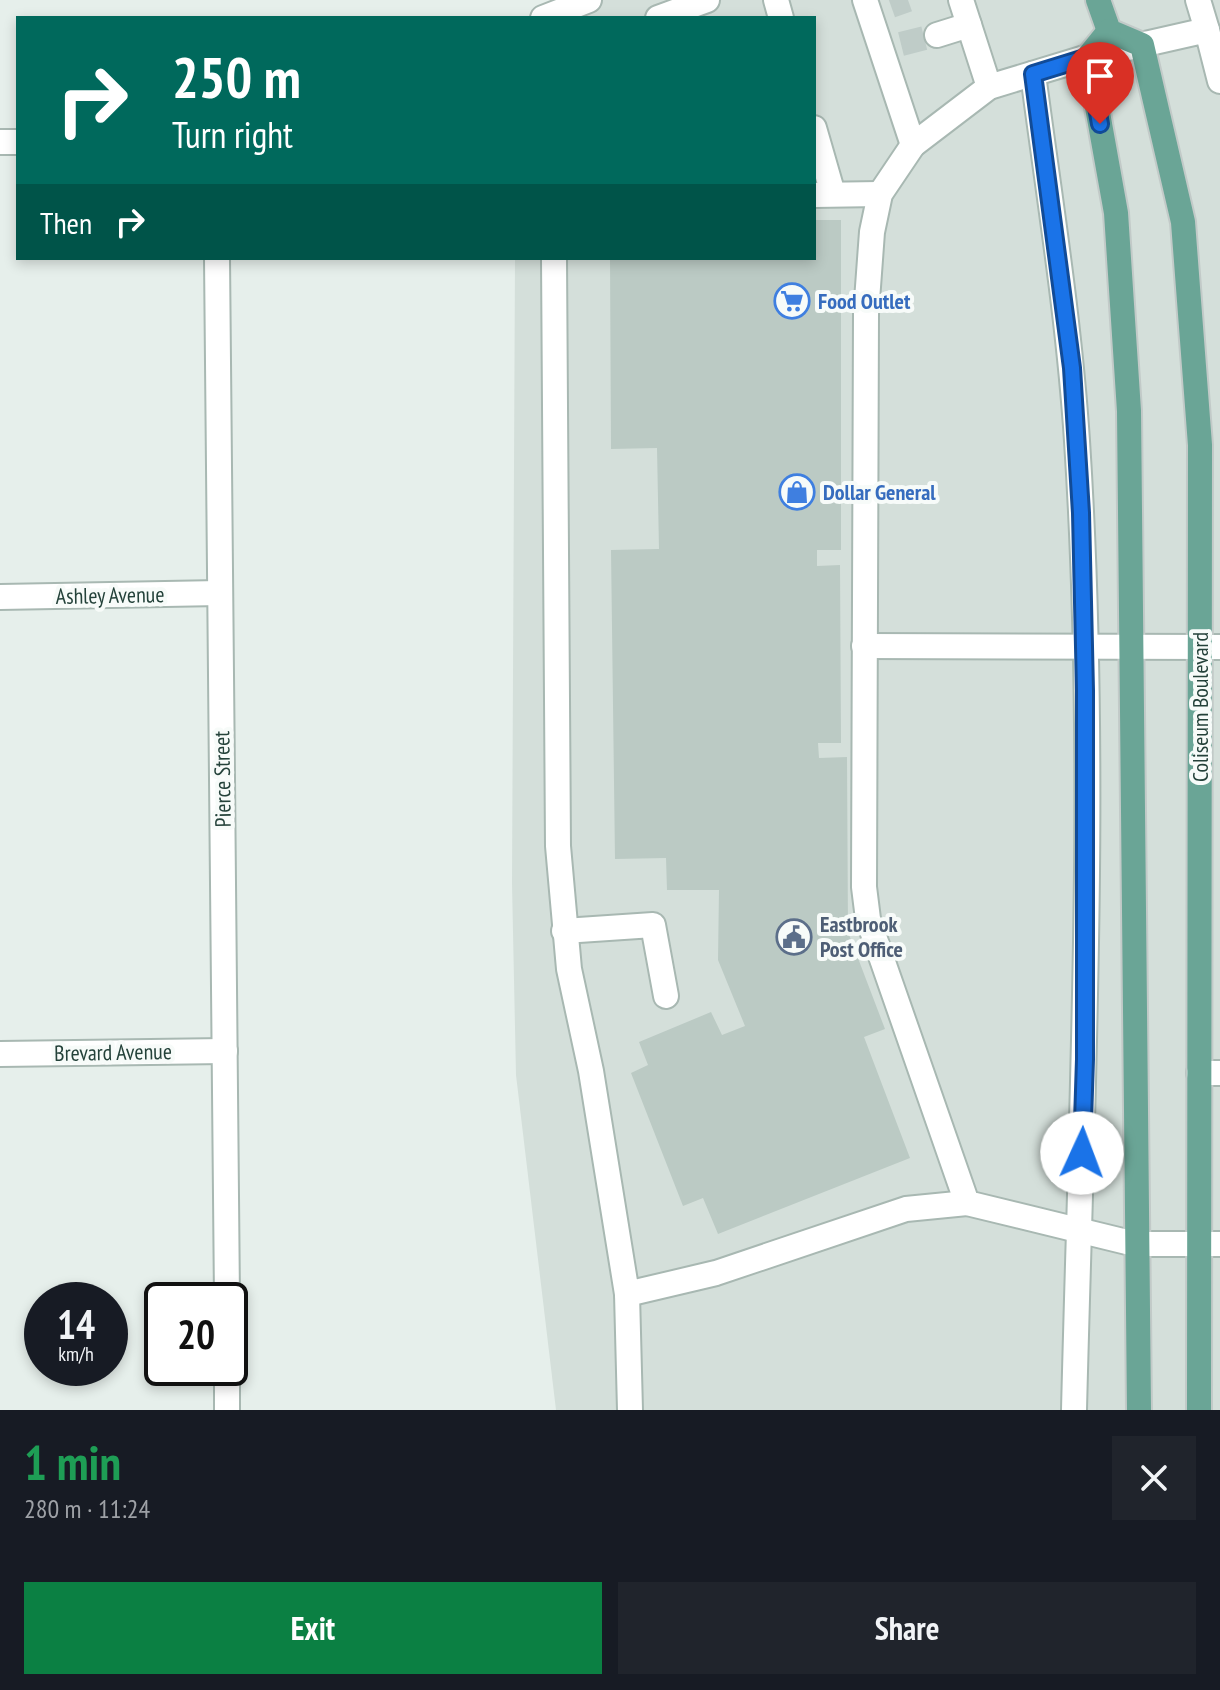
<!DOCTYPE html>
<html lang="en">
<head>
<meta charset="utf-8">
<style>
  body { margin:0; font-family:"PT Sans Narrow",sans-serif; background:#20242c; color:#f1f3f6; height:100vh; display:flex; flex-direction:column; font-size:30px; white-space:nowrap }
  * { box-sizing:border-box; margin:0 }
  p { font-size:26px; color:#9ea1a6 }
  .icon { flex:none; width:44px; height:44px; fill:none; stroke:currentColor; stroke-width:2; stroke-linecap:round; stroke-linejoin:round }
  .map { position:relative; height:1410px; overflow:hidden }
  .drawer { display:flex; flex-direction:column; background:#171b24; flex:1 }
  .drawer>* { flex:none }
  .top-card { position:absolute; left:16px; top:16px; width:800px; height:244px; border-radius:0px; box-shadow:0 4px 12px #0003; background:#00695c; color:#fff; overflow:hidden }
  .speed { position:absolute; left:24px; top:1282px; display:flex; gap:16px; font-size:40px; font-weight:700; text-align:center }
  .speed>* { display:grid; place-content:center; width:104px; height:104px; border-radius:50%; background:#171b24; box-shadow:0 4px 12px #0003; line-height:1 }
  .speed small { font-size:20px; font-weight:400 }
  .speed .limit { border:4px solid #111; border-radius:12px; background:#fff; color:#111 }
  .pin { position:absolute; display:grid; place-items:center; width:68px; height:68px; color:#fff; margin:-82px -34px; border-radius:50% 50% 50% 0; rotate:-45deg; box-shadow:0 0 8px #0007 }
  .pin .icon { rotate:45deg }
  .me { position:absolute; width:88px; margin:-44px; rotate:2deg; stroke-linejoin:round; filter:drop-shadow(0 0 6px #0008) }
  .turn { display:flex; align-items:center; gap:28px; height:168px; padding:0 24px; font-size:36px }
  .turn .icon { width:104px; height:104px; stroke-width:2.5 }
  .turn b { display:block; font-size:56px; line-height:68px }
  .then { display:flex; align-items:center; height:76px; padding:0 24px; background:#0003; gap:16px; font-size:30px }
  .round { display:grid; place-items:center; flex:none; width:84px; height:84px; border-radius:0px; background:#20242c }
  .overview { display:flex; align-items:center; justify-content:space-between; height:136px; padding:0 24px }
  h1 { font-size:48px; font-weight:700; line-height:60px; color:#1e9e55 }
  .cta { display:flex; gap:16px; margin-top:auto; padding:16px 24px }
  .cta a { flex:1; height:92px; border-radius:0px; background:#0b8043; color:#fff; font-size:32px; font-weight:700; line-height:92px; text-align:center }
  .cta a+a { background:#20242c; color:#f1f3f6 }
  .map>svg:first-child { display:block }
  .built { fill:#d4dfda }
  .building { fill:#bbcac4 }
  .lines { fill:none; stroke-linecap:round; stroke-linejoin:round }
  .minor-tunnel { stroke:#bfccc8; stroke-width:24; stroke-dasharray:24 12; stroke-linecap:butt }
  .minor-casing { stroke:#a8b8b2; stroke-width:28 }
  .major-casing { stroke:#c2cac8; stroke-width:28 }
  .minor { stroke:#fff; stroke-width:24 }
  .major { stroke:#6aa596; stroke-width:24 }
  .route-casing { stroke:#114b97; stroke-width:20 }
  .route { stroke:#1a73e8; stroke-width:14 }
  .labels { text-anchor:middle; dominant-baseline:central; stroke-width:8; stroke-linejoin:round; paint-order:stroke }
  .shop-label { font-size:22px; font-weight:bold; fill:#366cbe; stroke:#f7fbf9; text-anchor:start }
  .street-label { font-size:22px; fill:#24423a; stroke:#f7fbf9 }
  .service-label { font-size:22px; font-weight:bold; fill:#4e5e75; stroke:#f7fbf9; text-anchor:start }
</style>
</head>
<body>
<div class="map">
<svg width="1220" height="1410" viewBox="0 0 1220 1410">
  <rect width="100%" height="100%" fill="#e6efeb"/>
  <polygon class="built" points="550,0 1220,0 1220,1410 556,1410 516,1075 512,884 515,258 814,258 814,18 557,18"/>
  <polygon class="building" points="814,220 841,220 841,550 817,550 817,566 840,565 841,743 818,743 819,758 847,757 848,932 885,1029 864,1037 910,1158 718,1234 703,1198 683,1206 631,1073 648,1065 639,1042 711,1012 722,1035 745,1026 718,960 719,890 667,890 666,858 615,859 611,550 659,549 657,448 611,449 610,258 814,258"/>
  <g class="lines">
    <g class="minor-tunnel">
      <polyline points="891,6 908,0"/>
      <polyline points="901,44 937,35"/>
    </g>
    <defs>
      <g id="minor">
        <polyline points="776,0 781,18"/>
        <polyline points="865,0 913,145"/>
        <polyline points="961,0 989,87"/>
        <polyline points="1198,0 1207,30"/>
        <polyline points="543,18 589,0"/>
        <polyline points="658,18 707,0"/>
        <polyline points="937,35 969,25"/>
        <path d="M1033 74C1049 196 1069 318 1077 441 1098 763 1082 1088 1074 1410"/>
        <polyline points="1220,81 1207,30 1088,57 989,87 913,145 880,194 872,232 866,314 864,887 868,919 967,1203 1135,1244 1220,1244"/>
        <polyline points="814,128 833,194"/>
        <polyline points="0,142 18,142"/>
        <polyline points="814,195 880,194"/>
        <polyline points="217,258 227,1300"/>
        <polyline points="554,258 558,846 569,969 591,1071 627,1294 716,1273 906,1209 967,1203"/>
        <polyline points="0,597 220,593"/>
        <polyline points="864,646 1220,647"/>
        <polyline points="564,931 653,925 666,996"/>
        <polyline points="0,1054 225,1051"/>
        <polyline points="1199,1073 1220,1073"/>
        <polyline points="627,1294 630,1410"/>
        <polyline points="227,1368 227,1410"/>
      </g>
      <g id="major">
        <polyline points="1098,0 1109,31 1142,45 1183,222 1200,445 1199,1410"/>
        <polyline points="1109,31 1088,57 1116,213 1129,411 1139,1410"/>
      </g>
    </defs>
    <use href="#minor" class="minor-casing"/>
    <use href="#major" class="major-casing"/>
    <use href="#minor" class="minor"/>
    <use href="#major" class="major"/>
  </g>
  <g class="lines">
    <defs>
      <polyline id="route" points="1082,1153 1085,1059 1085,691 1081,513 1072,368 1033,74 1088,57 1100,124"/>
    </defs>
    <use href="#route" class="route-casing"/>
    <use href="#route" class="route"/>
  </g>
  <defs>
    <symbol id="supermarket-ring" viewBox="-11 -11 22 22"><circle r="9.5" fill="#f7fbf9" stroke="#3f7fe0" stroke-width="1.5"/><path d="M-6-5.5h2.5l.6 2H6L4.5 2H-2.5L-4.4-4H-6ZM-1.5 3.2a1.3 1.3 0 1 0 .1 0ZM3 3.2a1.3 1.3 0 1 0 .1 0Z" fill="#3f7fe0"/></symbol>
    <symbol id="shop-ring" viewBox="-11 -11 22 22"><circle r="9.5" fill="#f7fbf9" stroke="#3f7fe0" stroke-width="1.5"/><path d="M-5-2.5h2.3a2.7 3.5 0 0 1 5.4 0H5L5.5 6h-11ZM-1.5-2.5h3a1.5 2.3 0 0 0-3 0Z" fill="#3f7fe0"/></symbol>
    <symbol id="civic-ring" viewBox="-11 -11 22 22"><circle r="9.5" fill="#f7fbf9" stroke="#5c6f8a" stroke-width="1.5"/><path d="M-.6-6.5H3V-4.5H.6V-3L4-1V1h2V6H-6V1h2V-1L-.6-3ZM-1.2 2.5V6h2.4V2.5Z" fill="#5c6f8a"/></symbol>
  </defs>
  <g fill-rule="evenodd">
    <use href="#supermarket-ring" x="772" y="281" width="40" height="40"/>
    <use href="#shop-ring" x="777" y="472" width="40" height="40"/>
    <use href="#civic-ring" x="774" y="917" width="40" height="40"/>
  </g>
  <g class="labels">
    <g class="shop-label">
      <text x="818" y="301">Food Outlet</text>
      <text x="823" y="492">Dollar General</text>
    </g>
    <g class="street-label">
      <text transform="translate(110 595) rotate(-1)">Ashley Avenue</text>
      <text transform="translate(1200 707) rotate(-90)">Coliseum Boulevard</text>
      <text transform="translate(222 779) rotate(-91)">Pierce Street</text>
      <text transform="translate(113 1052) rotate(-1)">Brevard Avenue</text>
    </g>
    <g class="service-label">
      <text x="820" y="924">Eastbrook<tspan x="820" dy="25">Post Office</tspan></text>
    </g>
  </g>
</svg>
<div class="speed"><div>14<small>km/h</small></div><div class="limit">20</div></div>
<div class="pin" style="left:1100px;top:124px;background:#d93025"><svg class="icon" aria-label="arrive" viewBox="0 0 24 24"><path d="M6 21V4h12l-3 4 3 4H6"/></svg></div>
<svg class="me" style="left:1082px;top:1153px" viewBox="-20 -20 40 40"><circle r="19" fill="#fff"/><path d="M0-13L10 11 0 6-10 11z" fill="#1a73e8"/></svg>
<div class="top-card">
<div class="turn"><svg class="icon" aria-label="right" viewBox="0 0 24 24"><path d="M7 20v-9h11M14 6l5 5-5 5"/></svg><div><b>250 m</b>Turn right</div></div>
<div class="then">Then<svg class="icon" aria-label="right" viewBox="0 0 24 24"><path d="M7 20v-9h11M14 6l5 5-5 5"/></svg></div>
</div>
</div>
<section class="drawer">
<div class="overview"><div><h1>1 min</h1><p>280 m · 11:24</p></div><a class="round"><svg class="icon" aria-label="close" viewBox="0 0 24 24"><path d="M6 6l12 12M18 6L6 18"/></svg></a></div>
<div class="cta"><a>Exit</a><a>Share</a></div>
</section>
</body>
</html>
